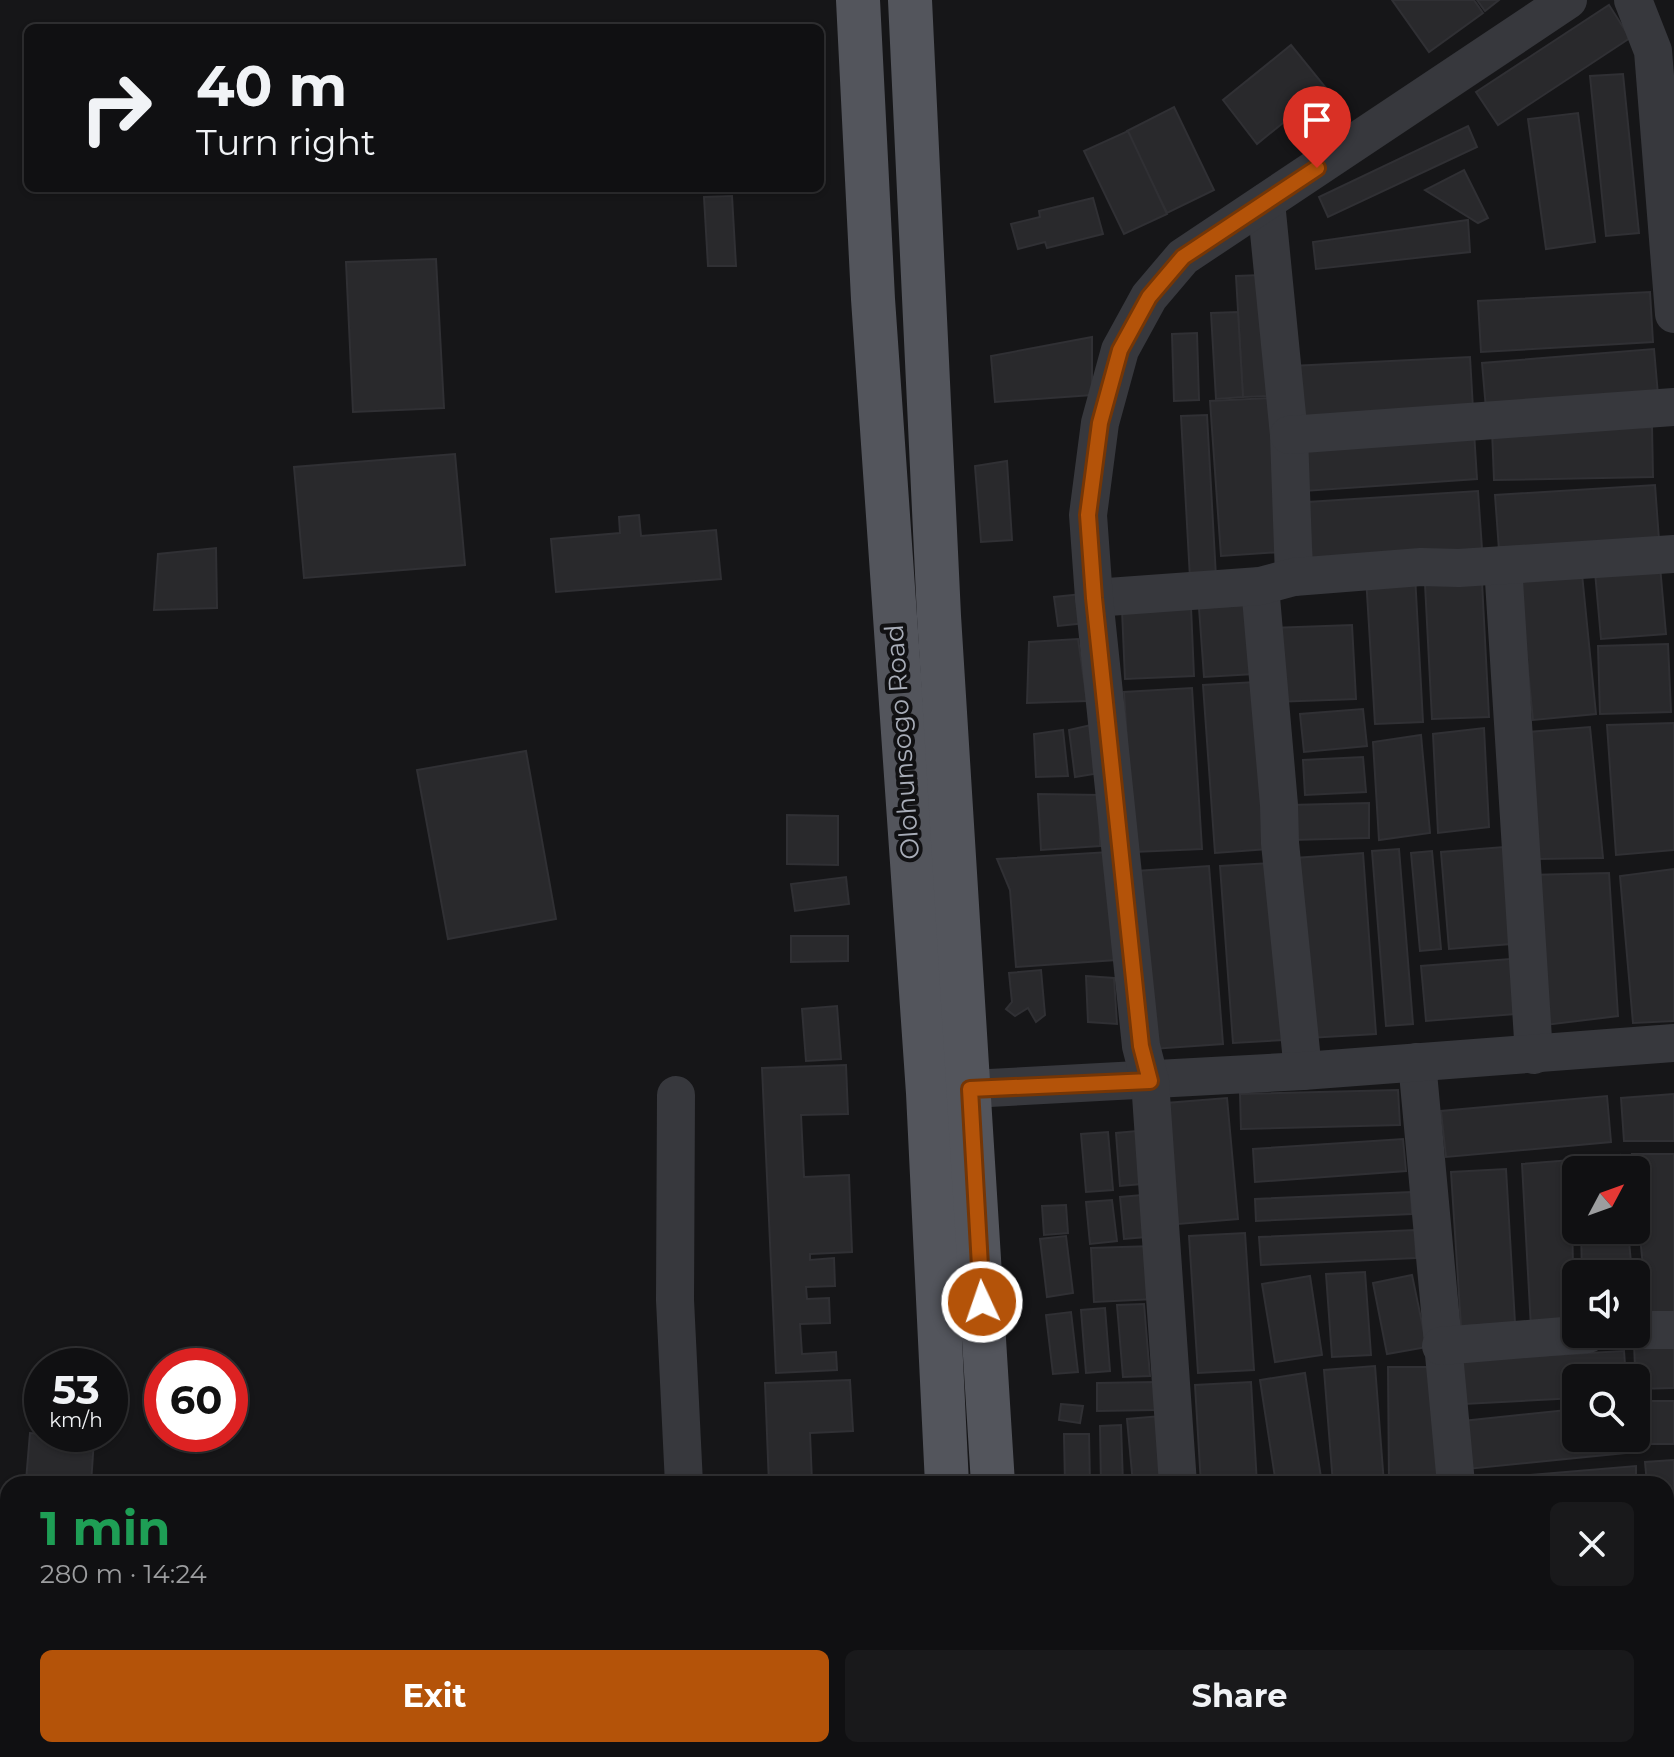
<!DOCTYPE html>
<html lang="en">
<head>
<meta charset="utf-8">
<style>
  body { margin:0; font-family:Montserrat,sans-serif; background:#19191b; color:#f1f3f6; height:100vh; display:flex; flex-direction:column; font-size:30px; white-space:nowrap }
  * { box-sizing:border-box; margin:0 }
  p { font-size:26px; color:#9c9d9f }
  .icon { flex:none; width:44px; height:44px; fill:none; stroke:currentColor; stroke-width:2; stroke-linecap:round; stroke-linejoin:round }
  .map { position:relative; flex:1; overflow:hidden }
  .details { position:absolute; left:0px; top:1476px; width:1674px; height:282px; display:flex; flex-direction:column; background:#101012; border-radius:24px 24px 0 0; box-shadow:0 2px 6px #0004,0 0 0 2px #303032 }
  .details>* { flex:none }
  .hud { position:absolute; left:24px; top:24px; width:800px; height:168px; border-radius:12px; box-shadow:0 2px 6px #0004,0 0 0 2px #303032; background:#101012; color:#f1f3f6; overflow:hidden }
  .needle { width:52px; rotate:49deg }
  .controls { position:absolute; left:1562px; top:1156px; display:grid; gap:16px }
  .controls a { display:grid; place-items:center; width:88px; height:88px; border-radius:12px; background:#101012; box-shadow:0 2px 6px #0004,0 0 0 2px #303032; font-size:40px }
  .speed { position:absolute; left:24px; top:1348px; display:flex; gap:16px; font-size:40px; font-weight:700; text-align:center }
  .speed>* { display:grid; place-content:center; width:104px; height:104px; border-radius:50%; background:#101012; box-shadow:0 2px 6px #0004,0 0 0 2px #303032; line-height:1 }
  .speed small { font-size:20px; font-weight:400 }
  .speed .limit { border:12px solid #d22; background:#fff; color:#111 }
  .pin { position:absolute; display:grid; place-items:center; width:68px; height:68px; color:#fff; margin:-82px -34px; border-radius:50% 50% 50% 0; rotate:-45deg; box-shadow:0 0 8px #0007 }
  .pin .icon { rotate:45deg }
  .me { position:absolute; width:88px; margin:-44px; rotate:357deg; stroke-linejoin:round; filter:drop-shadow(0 0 6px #0008) }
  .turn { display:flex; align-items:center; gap:28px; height:168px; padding:0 40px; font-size:36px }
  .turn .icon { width:104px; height:104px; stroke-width:2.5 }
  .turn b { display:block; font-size:56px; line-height:68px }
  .round { display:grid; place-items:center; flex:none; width:84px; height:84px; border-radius:12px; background:#19191b }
  .headline { display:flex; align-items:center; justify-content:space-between; height:136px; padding:0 40px }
  h1 { font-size:48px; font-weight:700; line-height:60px; color:#1e9e55 }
  .primary-button { display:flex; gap:16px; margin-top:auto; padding:16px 40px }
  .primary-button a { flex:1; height:92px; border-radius:12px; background:#b45309; color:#fff; font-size:32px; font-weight:700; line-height:92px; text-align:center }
  .primary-button a+a { background:#19191b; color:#f1f3f6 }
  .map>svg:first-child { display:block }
  .building { fill:#29292c; stroke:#303034; stroke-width:2 }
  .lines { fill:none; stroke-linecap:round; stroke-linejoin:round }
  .minor { stroke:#37383d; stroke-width:38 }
  .major { stroke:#53555c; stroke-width:44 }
  .route-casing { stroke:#753606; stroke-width:20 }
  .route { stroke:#b45309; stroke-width:14 }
  .labels { text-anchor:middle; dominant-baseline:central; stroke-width:8; stroke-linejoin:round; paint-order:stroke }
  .street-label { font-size:26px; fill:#a8adb8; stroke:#111113 }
</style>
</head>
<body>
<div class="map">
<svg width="1674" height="1757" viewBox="0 0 1674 1757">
  <rect width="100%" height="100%" fill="#161618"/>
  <g class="building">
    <polygon points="1392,0 1474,0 1483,13 1429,52"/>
    <polygon points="1477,0 1499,0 1485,11"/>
    <polygon points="1609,5 1630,38 1498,125 1476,92"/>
    <polygon points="1291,45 1326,88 1257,144 1223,100"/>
    <polygon points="1623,74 1639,233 1606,236 1590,76"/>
    <polygon points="1174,107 1214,190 1167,213 1127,131"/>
    <polygon points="1578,113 1595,242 1546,249 1528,119"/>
    <polygon points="1468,126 1477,147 1328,217 1319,197"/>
    <polygon points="1128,131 1167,214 1124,234 1084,151"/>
    <polygon points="1464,170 1488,218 1478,223 1425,190"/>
    <polygon points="732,196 736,266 708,266 704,197"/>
    <polygon points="1093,198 1103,234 1047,248 1045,242 1018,249 1011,224 1040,217 1039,211"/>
    <polygon points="1468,220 1470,252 1316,269 1313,242"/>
    <polygon points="436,259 444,408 353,412 346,262"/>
    <polygon points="1262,275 1270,396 1243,397 1236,276"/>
    <polygon points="1650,292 1653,342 1481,352 1478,301"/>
    <polygon points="1238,312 1243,397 1216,399 1211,313"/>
    <polygon points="1197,333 1199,400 1174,401 1172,334"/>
    <polygon points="1092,337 1092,395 995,402 991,356"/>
    <polygon points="1654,349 1658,395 1486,409 1482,363"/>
    <polygon points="1470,357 1473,409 1295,419 1292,366"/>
    <polygon points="1270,398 1281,552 1221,556 1210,401"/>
    <polygon points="1207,415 1216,577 1190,578 1181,416"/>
    <polygon points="1652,427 1653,477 1494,480 1492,430"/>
    <polygon points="1474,432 1477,479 1304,491 1301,445"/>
    <polygon points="455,454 465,565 304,578 294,467"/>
    <polygon points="1007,461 1012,540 981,542 975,466"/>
    <polygon points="1655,485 1659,540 1499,550 1495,495"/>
    <polygon points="1478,491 1482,549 1312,559 1308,502"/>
    <polygon points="639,515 641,536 716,530 721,579 556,592 551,539 620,533 619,517"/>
    <polygon points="216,548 217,608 154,610 158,554"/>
    <polygon points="1660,566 1666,634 1601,639 1595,572"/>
    <polygon points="1582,574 1596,714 1533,720 1519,579"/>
    <polygon points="1415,575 1423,722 1375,724 1366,577"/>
    <polygon points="1482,582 1489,717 1432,719 1425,584"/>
    <polygon points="1082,594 1086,623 1058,626 1054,597"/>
    <polygon points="1249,605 1254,674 1204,677 1199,608"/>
    <polygon points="1191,607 1194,676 1125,679 1122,610"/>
    <polygon points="1352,625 1356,699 1273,702 1269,628"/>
    <polygon points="1078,639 1087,701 1027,703 1029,642"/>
    <polygon points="1668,644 1671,712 1600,714 1598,646"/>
    <polygon points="1256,682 1268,849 1215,853 1203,685"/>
    <polygon points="1192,688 1202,849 1134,852 1124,692"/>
    <polygon points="1363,709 1367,746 1304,752 1300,714"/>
    <polygon points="1674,723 1674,850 1616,855 1607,725"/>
    <polygon points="1091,725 1094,774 1075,777 1069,730"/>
    <polygon points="1590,727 1603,858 1536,859 1528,732"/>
    <polygon points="1484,728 1489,827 1438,833 1433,734"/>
    <polygon points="1063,730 1068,776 1036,777 1034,734"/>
    <polygon points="1421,735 1430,833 1379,840 1373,742"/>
    <polygon points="526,751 556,919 448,939 417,770"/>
    <polygon points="1363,757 1366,792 1305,795 1303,760"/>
    <polygon points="1038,794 1099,795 1100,846 1041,850"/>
    <polygon points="1369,803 1369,838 1291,840 1290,805"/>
    <polygon points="787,815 838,816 838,865 787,864"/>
    <polygon points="1504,847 1511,944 1449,949 1441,852"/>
    <polygon points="1399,849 1413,1024 1386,1026 1372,851"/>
    <polygon points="1432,851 1441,949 1420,951 1411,853"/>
    <polygon points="1109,852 1116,960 1016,967 1010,890 997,859"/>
    <polygon points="1363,853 1376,1034 1308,1038 1295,858"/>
    <polygon points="1271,863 1284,1040 1233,1043 1220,866"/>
    <polygon points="1209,866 1223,1044 1152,1049 1136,871"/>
    <polygon points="1674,869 1674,1021 1633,1023 1620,876"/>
    <polygon points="1609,873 1618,1016 1537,1026 1528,875"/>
    <polygon points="846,877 849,904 795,911 791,884"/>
    <polygon points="791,936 848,936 848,961 791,962"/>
    <polygon points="1523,958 1528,1013 1426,1021 1421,966"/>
    <polygon points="1041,970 1045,1015 1036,1022 1028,1008 1015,1016 1006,1009 1012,1002 1009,973"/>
    <polygon points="1086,976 1114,978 1117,1024 1088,1022"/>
    <polygon points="837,1006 841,1059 806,1061 802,1009"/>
    <polygon points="846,1065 848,1114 801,1115 804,1177 849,1175 852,1252 810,1254 810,1260 834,1258 835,1286 806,1287 807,1299 829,1298 830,1323 800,1324 802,1354 836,1352 837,1370 776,1373 762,1068"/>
    <polygon points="1398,1090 1400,1125 1241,1129 1240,1094"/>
    <polygon points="1674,1094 1674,1141 1624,1141 1621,1098"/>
    <polygon points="1607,1096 1611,1142 1446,1157 1441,1111"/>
    <polygon points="1227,1098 1238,1219 1178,1224 1166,1103"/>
    <polygon points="1137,1131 1142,1184 1120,1186 1116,1133"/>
    <polygon points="1108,1132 1113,1190 1086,1192 1081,1134"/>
    <polygon points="1403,1139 1406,1171 1255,1182 1253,1149"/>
    <polygon points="1632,1154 1674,1154 1674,1315 1648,1317 1636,1196 1636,1170 1633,1170"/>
    <polygon points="1620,1155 1622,1170 1580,1170 1580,1161"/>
    <polygon points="1571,1160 1574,1323 1531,1328 1522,1164"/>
    <polygon points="1506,1169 1515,1323 1461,1326 1451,1172"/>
    <polygon points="1411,1192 1412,1214 1256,1221 1255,1199"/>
    <polygon points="1142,1195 1146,1237 1124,1239 1120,1197"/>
    <polygon points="1112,1200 1117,1241 1090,1244 1086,1202"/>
    <polygon points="1066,1205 1068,1233 1044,1235 1042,1206"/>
    <polygon points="1415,1230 1416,1258 1261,1265 1259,1237"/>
    <polygon points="1581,1230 1628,1230 1632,1274 1582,1274"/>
    <polygon points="1245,1233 1254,1370 1198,1373 1189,1236"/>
    <polygon points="1066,1236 1073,1293 1047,1297 1040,1239"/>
    <polygon points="1153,1246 1155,1299 1094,1302 1091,1248"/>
    <polygon points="1365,1272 1371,1355 1332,1357 1326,1274"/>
    <polygon points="1412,1275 1427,1347 1387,1354 1373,1283"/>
    <polygon points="1310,1276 1322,1355 1275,1362 1262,1284"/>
    <polygon points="1144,1304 1150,1376 1123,1377 1117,1305"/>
    <polygon points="1105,1308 1110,1371 1086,1373 1081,1310"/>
    <polygon points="1071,1312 1078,1372 1053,1374 1046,1315"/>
    <polygon points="1674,1343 1674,1388 1636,1389 1634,1344"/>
    <polygon points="1624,1351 1626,1378 1576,1378 1576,1398 1464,1404 1461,1360"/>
    <polygon points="1375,1366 1384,1484 1333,1484 1324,1370"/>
    <polygon points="1388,1367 1438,1367 1438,1484 1389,1484"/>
    <polygon points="1305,1373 1322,1484 1276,1484 1260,1380"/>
    <polygon points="850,1380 853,1431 810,1433 812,1482 849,1480 849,1484 769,1484 765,1383"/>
    <polygon points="1155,1382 1155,1410 1097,1411 1097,1383"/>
    <polygon points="1251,1382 1257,1484 1201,1484 1195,1385"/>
    <polygon points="1642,1401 1674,1401 1674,1444 1643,1444"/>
    <polygon points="1061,1404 1083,1406 1080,1423 1059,1420"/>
    <polygon points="1576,1409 1576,1438 1633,1438 1635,1452 1467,1469 1463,1421"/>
    <polygon points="1161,1416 1167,1484 1133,1484 1127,1419"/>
    <polygon points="1121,1425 1123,1484 1101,1484 1100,1426"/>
    <polygon points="30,1433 94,1439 91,1484 26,1481"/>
    <polygon points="1064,1434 1089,1434 1090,1484 1065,1484"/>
    <polygon points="1674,1460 1674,1508 1666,1509 1666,1484 1647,1484 1645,1462"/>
    <polygon points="1636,1466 1636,1484 1470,1484 1470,1480"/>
    <polygon points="1666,1524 1674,1524 1674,1569 1666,1570"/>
    <polygon points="1674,1586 1674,1632 1666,1632 1666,1587"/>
    <polygon points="1,1638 8,1639 8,1688 0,1687"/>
    <rect x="1666" y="1647" width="8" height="53"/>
    <polygon points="0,1712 8,1713 8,1750 32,1750 31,1757 0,1756"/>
    <rect x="1083" y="1750" width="27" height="7"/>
    <rect x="1117" y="1750" width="29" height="7"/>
    <polygon points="1153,1750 1189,1750 1190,1757 1154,1757"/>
  </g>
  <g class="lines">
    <g class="minor">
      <polyline points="1633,0 1653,51 1674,314"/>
      <polyline points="1266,202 1289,435 1294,577"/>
      <polyline points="1289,435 1674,407"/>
      <polyline points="1503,565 1534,1055"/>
      <polyline points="1260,586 1279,805 1280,843 1303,1071"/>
      <polyline points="1094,598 1260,586 1294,577 1421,567 1459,568 1674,554"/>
      <polyline points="1417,1062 1456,1484"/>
      <polyline points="970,1089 1303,1071 1674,1043"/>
      <polyline points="676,1095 675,1300 684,1484"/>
      <polyline points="1636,1330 1674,1330"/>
      <polyline points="1441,1346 1588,1334"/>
      <polyline points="1178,1484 1150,1081 1141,1046 1094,598 1088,515 1100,423 1120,350 1149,297 1183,257 1568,0"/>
      <polyline points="1666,1745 1674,1745"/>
      <polyline points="704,1750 705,1757"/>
      <polyline points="1196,1750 1197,1757"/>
      <polyline points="1524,1750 1525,1757"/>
      <polyline points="1288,1757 1455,1750"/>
    </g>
    <g class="major">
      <polyline points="858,0 873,299 928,1093 947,1484"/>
      <polyline points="910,0 939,616 993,1484"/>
      <polyline points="961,1750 961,1757"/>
      <polyline points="1007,1750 1007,1757"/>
    </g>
  </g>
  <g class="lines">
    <defs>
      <polyline id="route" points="982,1302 970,1089 1150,1081 1141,1046 1094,598 1088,515 1100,423 1120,350 1149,297 1183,257 1317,168"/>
    </defs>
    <use href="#route" class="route-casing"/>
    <use href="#route" class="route"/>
  </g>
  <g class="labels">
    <g class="street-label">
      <text transform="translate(902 742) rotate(-94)">Olohunsogo Road</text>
    </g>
  </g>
</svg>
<div class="controls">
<a><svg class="needle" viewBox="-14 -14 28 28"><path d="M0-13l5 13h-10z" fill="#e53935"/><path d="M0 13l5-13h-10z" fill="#9c9d9f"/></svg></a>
<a><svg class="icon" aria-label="sound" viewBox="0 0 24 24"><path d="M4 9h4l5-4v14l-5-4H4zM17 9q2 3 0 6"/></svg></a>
<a><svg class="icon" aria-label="search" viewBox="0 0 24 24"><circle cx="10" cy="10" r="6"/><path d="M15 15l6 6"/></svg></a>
</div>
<div class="speed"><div>53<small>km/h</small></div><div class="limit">60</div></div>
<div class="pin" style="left:1317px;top:168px;background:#d93025"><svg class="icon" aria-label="arrive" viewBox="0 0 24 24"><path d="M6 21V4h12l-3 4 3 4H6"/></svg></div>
<svg class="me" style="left:982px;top:1302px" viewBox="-20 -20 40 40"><circle r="17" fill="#b45309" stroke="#fff" stroke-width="3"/><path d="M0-11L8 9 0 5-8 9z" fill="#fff"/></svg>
<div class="hud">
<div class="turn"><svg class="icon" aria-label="right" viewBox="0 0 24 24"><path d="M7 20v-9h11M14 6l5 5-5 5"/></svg><div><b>40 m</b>Turn right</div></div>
</div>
<section class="details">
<div class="headline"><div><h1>1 min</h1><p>280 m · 14:24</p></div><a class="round"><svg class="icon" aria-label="close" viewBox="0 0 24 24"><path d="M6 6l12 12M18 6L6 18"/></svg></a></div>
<div class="primary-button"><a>Exit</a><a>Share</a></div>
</section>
</div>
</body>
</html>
